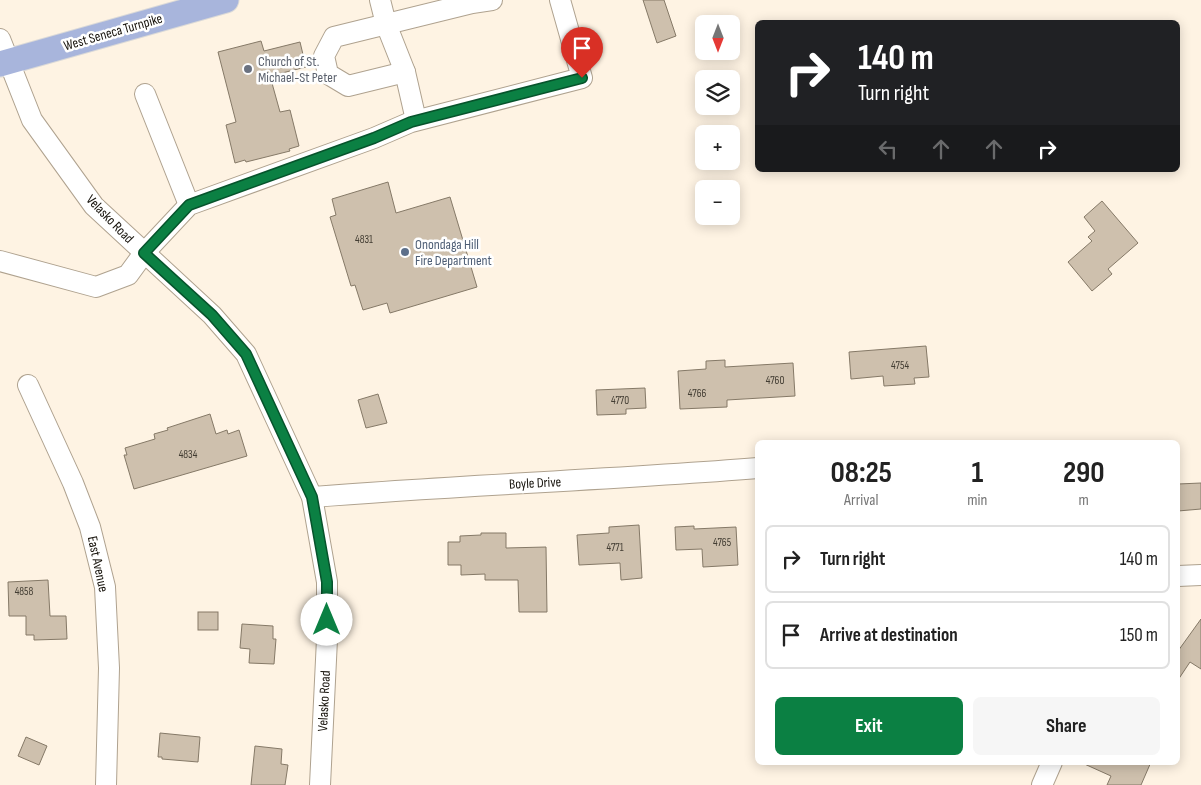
<!DOCTYPE html>
<html lang="en">
<head>
<meta charset="utf-8">
<style>
  body { margin:0; font-family:"Sofia Sans Condensed",sans-serif; background:#f6f6f6; color:#222; height:100vh; display:flex; flex-direction:column; font-size:19px; white-space:nowrap }
  * { box-sizing:border-box; margin:0 }
  p { font-size:16px; color:#767676 }
  .icon { flex:none; width:28px; height:28px; fill:none; stroke:currentColor; stroke-width:2; stroke-linecap:round; stroke-linejoin:round }
  .map { position:relative; flex:1; overflow:hidden }
  .drawer { position:absolute; left:755px; top:440px; width:425px; height:325px; display:flex; flex-direction:column; background:#fff; border-radius:8px; box-shadow:0 2px 12px #0003 }
  .drawer>* { flex:none }
  .guide { position:absolute; left:755px; top:20px; width:425px; height:152px; border-radius:8px; box-shadow:0 2px 12px #0003; background:#202124; color:#fff; overflow:hidden }
  .needle { width:32px; rotate:180deg }
  .buttons { position:absolute; left:695px; top:15px; display:grid; gap:10px }
  .buttons a { display:grid; place-items:center; width:45px; height:45px; border-radius:8px; background:#fff; box-shadow:0 2px 12px #0003; font-size:25px }
  .pin { position:absolute; display:grid; place-items:center; width:42px; height:42px; color:#fff; margin:-51px -21px; border-radius:50% 50% 50% 0; rotate:-45deg; box-shadow:0 0 5px #0007 }
  .pin .icon { rotate:45deg }
  .me { position:absolute; width:55px; margin:-28px; rotate:0deg; stroke-linejoin:round; filter:drop-shadow(0 0 4px #0008) }
  .turn { display:flex; align-items:center; gap:18px; height:105px; padding:0 20px; font-size:22px }
  .turn .icon { width:65px; height:65px; stroke-width:2.5 }
  .turn b { display:block; font-size:35px; line-height:42px }
  .lanes { display:flex; align-items:center; height:48px; padding:0 20px; background:#0003; justify-content:center; gap:25px; direction:ltr }
  .lanes .off { opacity:.35 }
  .eta { display:flex; justify-content:space-evenly; align-items:center; height:85px; text-align:center }
  .eta b { font-size:30px; font-weight:700; line-height:35px }
  .button { display:flex; gap:10px; margin-top:auto; padding:10px 20px }
  .button a { flex:1; height:58px; border-radius:8px; background:#0b8043; color:#fff; font-size:20px; font-weight:700; line-height:58px; text-align:center }
  .button a+a { background:#f6f6f6; color:#222 }
  ul { padding:0; list-style:none }
  li { display:flex; align-items:center; gap:15px; height:68px; margin:0 10px 8px; padding:0 10px; border:2px solid #e0e0e0; border-radius:8px }
  li div { flex:1 }
  li b { display:block; font-size:19px }
  li em { font-style:normal }
  .map>svg:first-child { display:block }
  .building { fill:#cec0ad; stroke:#857967 }
  .lines { fill:none; stroke-linecap:round; stroke-linejoin:round }
  .minor-casing { stroke:#afa28f; stroke-width:22 }
  .major-casing { stroke:#dad9d8; stroke-width:27 }
  .minor { stroke:#fff; stroke-width:20 }
  .major { stroke:#a8b5dc; stroke-width:25 }
  .route-casing { stroke:#07532c; stroke-width:12 }
  .route { stroke:#0b8043; stroke-width:9 }
  .worship-dot { fill:#6b7280; stroke:#fff; stroke-width:2 }
  .service-dot { fill:#5c6f8a; stroke:#fff; stroke-width:2 }
  .labels { text-anchor:middle; dominant-baseline:central; stroke-width:5; stroke-linejoin:round; paint-order:stroke }
  .number-label { font-size:11px; fill:#433d33 }
  .street-label { font-size:14px; fill:#15110a; stroke:#fff }
  .worship-label { font-size:14px; fill:#5b616d; stroke:#fff; text-anchor:start }
  .service-label { font-size:14px; fill:#4e5e75; stroke:#fff; text-anchor:start }
</style>
</head>
<body>
<div class="map">
<svg width="1201" height="785" viewBox="0 0 1201 785">
  <rect width="100%" height="100%" fill="#fef3e3"/>
  <g class="building">
    <polygon points="643,0 664,0 676,36 657,43"/>
    <polygon points="261,41 264,51 300,42 306,67 270,76 280,112 290,110 299,146 289,149 290,151 246,162 245,160 235,163 226,125 236,122 218,52"/>
    <polygon points="388,182 396,213 450,197 477,287 390,313 387,303 363,310 355,285 351,286 330,217 336,215 332,199"/>
    <polygon points="1102,201 1138,243 1108,269 1112,274 1092,291 1068,262 1092,241 1088,237 1095,231 1084,217"/>
    <polygon points="926,346 929,377 914,378 915,384 884,386 883,376 851,379 849,352"/>
    <polygon points="725,360 725,367 793,363 795,396 727,400 727,407 680,409 678,371 706,369 706,361"/>
    <polygon points="645,388 646,408 626,409 626,414 597,415 596,390"/>
    <polygon points="378,394 387,423 366,428 358,400"/>
    <polygon points="210,414 216,434 227,430 228,434 239,430 247,456 134,489 124,455 127,455 125,448 155,439 154,434 168,430 167,428"/>
    <polygon points="1201,483 1201,509 1178,511 1178,484"/>
    <polygon points="639,525 642,578 621,580 620,563 579,565 577,535 609,533 609,527"/>
    <polygon points="694,526 694,529 736,527 738,565 703,567 702,549 676,550 675,527"/>
    <polygon points="481,533 506,533 506,548 546,547 547,612 519,612 518,580 485,580 485,574 461,575 461,565 448,565 448,542 460,542 460,536 481,535"/>
    <polygon points="48,580 50,616 66,616 67,639 34,640 34,635 26,635 26,616 9,616 8,582"/>
    <rect x="198" y="612" width="20" height="18"/>
    <polygon points="1201,619 1201,669 1190,662 1178,680 1178,651"/>
    <polygon points="242,624 273,626 273,639 276,639 274,664 249,663 250,649 240,648"/>
    <polygon points="160,733 200,737 198,762 162,759 162,757 158,757"/>
    <polygon points="26,737 47,746 39,765 18,756"/>
    <polygon points="255,746 282,749 281,764 288,765 285,785 251,785"/>
    <polygon points="1080,762 1151,762 1141,785 1107,785 1111,776"/>
  </g>
  <g class="lines">
    <defs>
      <g id="minor">
        <polyline points="380,0 386,24 405,72 416,120"/>
        <polyline points="0,39 32,120 94,206 212,315 246,354 312,497 327,582 327,639 320,785"/>
        <polyline points="405,72 348,86 328,74 324,56 334,37 472,3 492,0"/>
        <polyline points="145,94 189,205"/>
        <polyline points="0,261 96,287 128,275 144,253 189,205 374,138 411,122 582,78 560,0"/>
        <polyline points="28,385 73,483 90,527 105,587 109,668 106,785"/>
        <path d="M312 497C460 485 609 480 758 468"/>
        <polyline points="1178,576 1201,575"/>
        <polyline points="1042,785 1052,762"/>
      </g>
      <polyline id="major" points="0,64 226,0"/>
    </defs>
    <use href="#minor" class="minor-casing"/>
    <use href="#major" class="major-casing"/>
    <use href="#minor" class="minor"/>
    <use href="#major" class="major"/>
  </g>
  <g class="lines">
    <defs>
      <polyline id="route" points="327,620 327,582 312,497 246,354 212,315 144,253 189,205 374,138 411,122 582,78"/>
    </defs>
    <use href="#route" class="route-casing"/>
    <use href="#route" class="route"/>
  </g>
  <circle class="worship-dot" cx="248" cy="69" r="5"/>
  <circle class="service-dot" cx="405" cy="252" r="5"/>
  <g class="labels">
    <g class="number-label">
      <text x="364" y="239">4831</text>
      <text x="900" y="365">4754</text>
      <text x="775" y="380">4760</text>
      <text x="697" y="393">4766</text>
      <text x="620" y="400">4770</text>
      <text x="188" y="454">4834</text>
      <text x="722" y="542">4765</text>
      <text x="615" y="547">4771</text>
      <text x="24" y="591">4858</text>
    </g>
    <g class="street-label">
      <text transform="translate(113 32) rotate(-16)">West Seneca Turnpike</text>
      <text transform="translate(110 219) rotate(46)">Velasko Road</text>
      <text transform="translate(535 483) rotate(-3)">Boyle Drive</text>
      <text transform="translate(98 564) rotate(78)">East Avenue</text>
      <text transform="translate(324 701) rotate(-87)">Velasko Road</text>
    </g>
    <g class="worship-label">
      <text x="258" y="61">Church of St.<tspan x="258" dy="16">Michael-St Peter</tspan></text>
    </g>
    <g class="service-label">
      <text x="415" y="244">Onondaga Hill<tspan x="415" dy="16">Fire Department</tspan></text>
    </g>
  </g>
</svg>
<div class="buttons">
<a><svg class="needle" viewBox="-14 -14 28 28"><path d="M0-13l5 13h-10z" fill="#e53935"/><path d="M0 13l5-13h-10z" fill="#767676"/></svg></a>
<a><svg class="icon" aria-label="layers" viewBox="0 0 24 24"><path d="M12 4l9 5-9 5-9-5zM3 14l9 5 9-5"/></svg></a>
<a>+</a>
<a>−</a>
</div>
<div class="pin" style="left:582px;top:78px;background:#d93025"><svg class="icon" aria-label="arrive" viewBox="0 0 24 24"><path d="M6 21V4h12l-3 4 3 4H6"/></svg></div>
<svg class="me" style="left:327px;top:620px" viewBox="-20 -20 40 40"><circle r="19" fill="#fff"/><path d="M0-13L10 11 0 6-10 11z" fill="#0b8043"/></svg>
<div class="guide">
<div class="turn"><svg class="icon" aria-label="right" viewBox="0 0 24 24"><path d="M7 20v-9h11M14 6l5 5-5 5"/></svg><div><b>140 m</b>Turn right</div></div>
<div class="lanes"><svg class="icon off" aria-label="left" viewBox="0 0 24 24"><path d="M17 20v-9H6M10 6l-5 5 5 5"/></svg><svg class="icon off" aria-label="ahead" viewBox="0 0 24 24"><path d="M12 20V5M6 11l6-6 6 6"/></svg><svg class="icon off" aria-label="ahead" viewBox="0 0 24 24"><path d="M12 20V5M6 11l6-6 6 6"/></svg><svg class="icon" aria-label="right" viewBox="0 0 24 24"><path d="M7 20v-9h11M14 6l5 5-5 5"/></svg></div>
</div>
<section class="drawer">
<div class="eta">
<div><b>08:25</b><p>Arrival</p></div>
<div><b>1</b><p>min</p></div>
<div><b>290</b><p>m</p></div>
</div>
<ul>
<li><svg class="icon" aria-label="right" viewBox="0 0 24 24"><path d="M7 20v-9h11M14 6l5 5-5 5"/></svg><div><b>Turn right</b></div><em>140 m</em></li>
<li><svg class="icon" aria-label="arrive" viewBox="0 0 24 24"><path d="M6 21V4h12l-3 4 3 4H6"/></svg><div><b>Arrive at destination</b></div><em>150 m</em></li>
</ul>
<div class="button"><a>Exit</a><a>Share</a></div>
</section>
</div>
</body>
</html>
